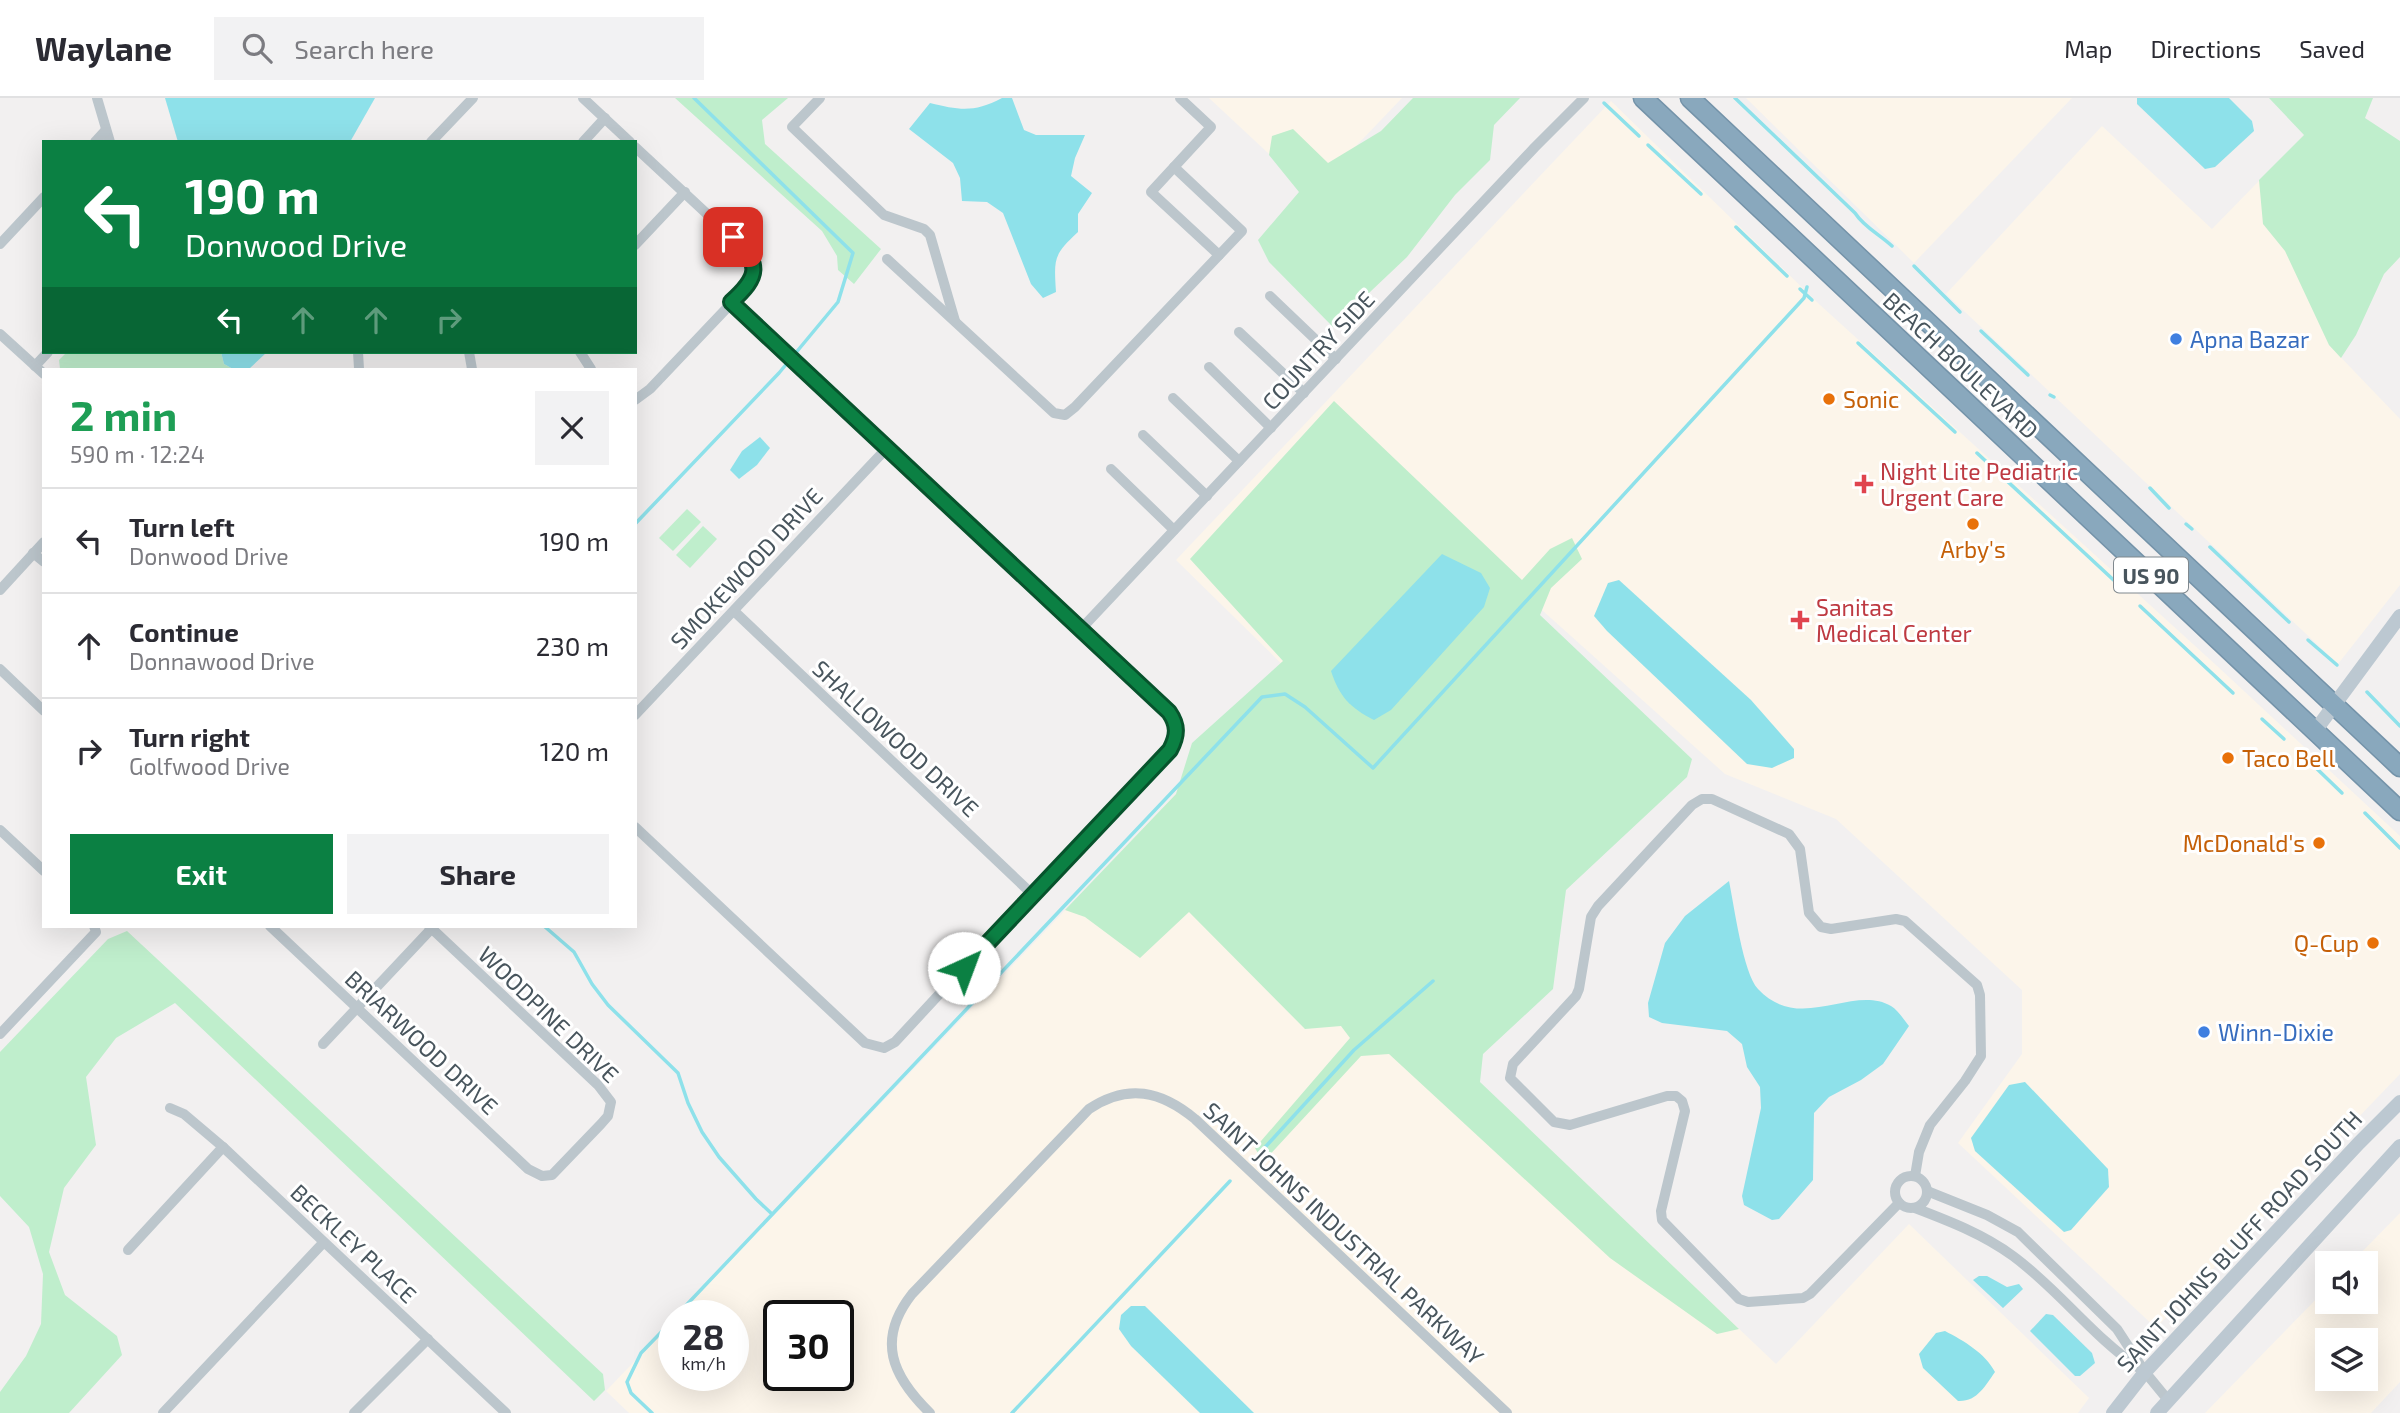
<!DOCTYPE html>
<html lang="en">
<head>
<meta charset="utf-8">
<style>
  body { margin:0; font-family:"Exo 2",sans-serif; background:#f2f2f3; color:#2b2b33; height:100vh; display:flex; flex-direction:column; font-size:26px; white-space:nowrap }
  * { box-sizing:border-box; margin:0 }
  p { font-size:23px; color:#7c7c81 }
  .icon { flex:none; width:38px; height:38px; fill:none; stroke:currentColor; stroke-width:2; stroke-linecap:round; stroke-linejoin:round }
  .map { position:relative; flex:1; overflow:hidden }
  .sheet { position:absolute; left:42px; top:270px; width:595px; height:560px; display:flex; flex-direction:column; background:#fff; border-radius:0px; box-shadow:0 7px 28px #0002 }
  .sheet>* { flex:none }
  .guide { position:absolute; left:42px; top:42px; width:595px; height:214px; border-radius:0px; box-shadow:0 7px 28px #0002; background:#0b8043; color:#fff; overflow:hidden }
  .fabs { position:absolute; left:2315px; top:1153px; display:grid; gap:14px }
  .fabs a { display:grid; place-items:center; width:63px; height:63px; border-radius:0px; background:#fff; box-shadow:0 7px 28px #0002; font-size:35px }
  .speed { position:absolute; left:658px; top:1202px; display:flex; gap:14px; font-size:35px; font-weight:700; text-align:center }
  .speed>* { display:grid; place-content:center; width:91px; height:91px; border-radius:50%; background:#fff; box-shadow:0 7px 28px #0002; line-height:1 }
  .speed small { font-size:18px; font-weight:400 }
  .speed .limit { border:4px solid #111; border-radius:10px; background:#fff; color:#111 }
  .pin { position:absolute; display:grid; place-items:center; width:60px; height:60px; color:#fff; margin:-30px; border-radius:14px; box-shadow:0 4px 10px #0006 }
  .me { position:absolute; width:77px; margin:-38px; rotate:43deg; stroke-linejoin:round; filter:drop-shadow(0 0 5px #0008) }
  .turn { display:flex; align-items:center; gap:24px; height:147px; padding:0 28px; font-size:32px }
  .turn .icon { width:91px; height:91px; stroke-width:2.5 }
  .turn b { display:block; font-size:49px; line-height:60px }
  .lanes { display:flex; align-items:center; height:66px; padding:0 28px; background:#0003; justify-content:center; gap:35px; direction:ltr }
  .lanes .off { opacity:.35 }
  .round { display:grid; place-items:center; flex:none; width:74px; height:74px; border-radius:0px; background:#f2f2f3 }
  .head { display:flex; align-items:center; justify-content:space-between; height:119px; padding:0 28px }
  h1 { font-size:42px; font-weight:700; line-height:52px; color:#1e9e55 }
  .button { display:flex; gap:14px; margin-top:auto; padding:14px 28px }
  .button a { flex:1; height:80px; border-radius:0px; background:#0b8043; color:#fff; font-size:28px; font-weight:700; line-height:80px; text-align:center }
  .button a+a { background:#f2f2f3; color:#2b2b33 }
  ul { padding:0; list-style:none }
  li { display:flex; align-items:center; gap:21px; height:105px; padding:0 28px; border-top:2px solid #e1e1e2 }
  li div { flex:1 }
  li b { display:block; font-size:26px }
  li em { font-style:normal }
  header { display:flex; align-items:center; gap:42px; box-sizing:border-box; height:98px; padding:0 35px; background:#fff; border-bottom:2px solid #e1e1e2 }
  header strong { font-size:33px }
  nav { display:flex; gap:38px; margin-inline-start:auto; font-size:24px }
  .search { width:490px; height:63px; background:#f2f2f3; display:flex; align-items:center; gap:18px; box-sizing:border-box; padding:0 24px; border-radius:0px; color:#7c7c81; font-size:26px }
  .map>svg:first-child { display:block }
  .commercial { fill:#fcf5ea; fill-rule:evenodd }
  .green { fill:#bfeecc }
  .water { fill:#8ee1ea }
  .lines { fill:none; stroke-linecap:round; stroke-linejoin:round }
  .stream { stroke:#8ee1ea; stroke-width:3.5 }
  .highway-casing { stroke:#7493a9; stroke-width:21 }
  .street { stroke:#bcc6cc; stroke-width:10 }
  .secondary { stroke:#bcc8d1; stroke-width:14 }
  .highway { stroke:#89a8bd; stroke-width:18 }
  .route-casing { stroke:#07532c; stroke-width:18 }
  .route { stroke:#0b8043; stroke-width:12 }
  .shop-dot { fill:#3f7fe0; stroke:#fff; stroke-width:2.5 }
  .food-dot { fill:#e8710a; stroke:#fff; stroke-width:2.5 }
  .health-dot { fill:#e0444e; stroke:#fff; stroke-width:2.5 }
  .labels { text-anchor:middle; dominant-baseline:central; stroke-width:6; stroke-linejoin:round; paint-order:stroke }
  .shield { fill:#fff; stroke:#7f888e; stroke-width:2 }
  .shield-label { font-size:21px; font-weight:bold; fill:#48555d }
  .shop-label { font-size:23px; fill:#366cbe; stroke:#fff; text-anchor:start }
  .street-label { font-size:23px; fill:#48555d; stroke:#fff }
  .food-label { font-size:23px; fill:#c56008; stroke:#fff; text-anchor:start }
  .health-label { font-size:23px; fill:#be3a42; stroke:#fff; text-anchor:start }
</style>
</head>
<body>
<header>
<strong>Waylane</strong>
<div class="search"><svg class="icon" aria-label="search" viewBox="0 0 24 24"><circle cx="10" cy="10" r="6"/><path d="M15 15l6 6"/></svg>Search here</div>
<nav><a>Map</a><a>Directions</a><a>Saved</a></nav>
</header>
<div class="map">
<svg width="2400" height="1315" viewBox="0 0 2400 1315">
  <rect width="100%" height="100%" fill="#f2f0f0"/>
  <g class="commercial">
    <polygon points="1209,0 1402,0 1311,95"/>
    <polygon points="1746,0 2072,0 1914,165"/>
    <polygon points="1611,3 1819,206 2216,567 2400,738 2400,976 2156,1230 1958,1045 2022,956 2022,892 1836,721 1725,676 1533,504 1294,578 1176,462"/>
    <polygon points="2102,28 2212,131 2304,37 2329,247 2400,321 2400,487 2338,566 1946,196"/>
    <path d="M1176 696 1776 1266 1909 1126 2089 1300 2078 1315H629L606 1293 674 1222V1278H733V1218H678ZM779 1218H838V1278H779Z"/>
    <path d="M2400 1115V1284L2371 1315H2205L2327 1190 2328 1204H2366V1166L2351 1165ZM2328 1242H2366V1281H2328Z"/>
  </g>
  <g class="green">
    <polygon points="675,0 788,0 762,22 765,46 881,151 854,186 838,172 837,158 822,133"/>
    <polygon points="1413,0 1520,0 1494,27 1490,62 1455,97 1407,159 1333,229 1269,164 1258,142 1299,94 1269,57 1272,38 1293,31 1328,65 1381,33"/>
    <polygon points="2269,0 2373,0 2365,20 2400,43 2400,159 2384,176 2356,237 2341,260 2329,247 2285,153 2263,126 2259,82 2304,37"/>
    <polygon points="67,254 221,254 224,266 233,271 60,271 59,262"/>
    <polygon points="1334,303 1522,482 1550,451 1572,440 1582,461 1551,490 1540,517 1692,661 1687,679 1566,792 1553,891 1483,956 1480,984 1739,1231 1717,1236 1610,1160 1389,956 1361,958 1263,1064 1255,1050 1350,940 1341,928 1305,931 1189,814 1140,860 1085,819 1065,812 1176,696 1192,645 1283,563 1190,461"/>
    <polygon points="687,411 701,424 673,453 659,440"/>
    <polygon points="703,428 717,441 690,470 676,457"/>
    <polygon points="127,833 603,1276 605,1292 594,1303 175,905 116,940 86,979 96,1047 64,1090 49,1154 65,1197 117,1238 122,1257 69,1315 0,1315 0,1294 26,1258 41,1226 43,1176 29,1129 0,1098 0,954 108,841"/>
  </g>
  <g class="water">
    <polygon points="165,0 375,0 350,44 178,44"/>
    <path d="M1002 0H1012L1024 32 1036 37H1085L1075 60 1071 78 1092 95 1078 116V134C1053 157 1054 161 1056 194L1043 200 1031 186 1003 115 987 104 962 103 960 80 953 65 909 31 930 5C959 12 974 15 1002 0Z"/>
    <polygon points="2137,0 2229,0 2252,23 2254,33 2215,69 2205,71 2137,6"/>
    <polygon points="221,254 267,254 249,271 233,271 224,266"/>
    <polygon points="760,339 770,350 757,367 739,381 730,372 742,353"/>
    <path d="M1442 456 1481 475 1490 490 1484 509 1391 612 1374 622C1350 610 1339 598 1331 573Z"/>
    <polygon points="1619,482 1751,602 1794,651 1794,660 1772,670 1747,666 1607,533 1594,518 1608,485"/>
    <path d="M1729 783C1734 807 1743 875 1758 891 1800 936 1852 886 1891 908 1898 912 1904 922 1909 928L1883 966 1861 982 1829 999 1814 1015 1813 1082 1779 1121 1772 1122 1744 1107 1742 1098 1761 1010 1760 989 1747 969 1742 946 1727 933 1662 925 1649 919 1648 905 1665 845 1685 818Z"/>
    <polygon points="2025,984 2108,1071 2109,1089 2071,1132 2064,1134 1975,1053 1971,1040 2009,987"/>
    <polygon points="1979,1178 1987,1178 2007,1189 2019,1186 2023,1191 2003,1210 1973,1182"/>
    <polygon points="1131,1208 1145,1208 1254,1315 1200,1315 1131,1248 1119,1231 1121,1217"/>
    <polygon points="2046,1216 2053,1217 2092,1255 2095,1265 2080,1278 2075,1278 2030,1233"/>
    <path d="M1945 1233C1964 1243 1985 1255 1995 1274 1985 1288 1977 1304 1958 1303L1923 1270 1919 1256 1936 1235Z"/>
  </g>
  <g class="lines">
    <g class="stream">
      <path d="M1735 0 1855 115C1864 129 1879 136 1892 148"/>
      <polyline points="1604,5 1639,38"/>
      <polyline points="1648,47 1701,96"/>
      <polyline points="1736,129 1787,178"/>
      <polyline points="1914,168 1960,214"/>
      <polyline points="1800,191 1812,202"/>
      <polyline points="1981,233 2028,277"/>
      <polyline points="1858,245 1955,334"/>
      <polyline points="2050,297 2054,299"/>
      <polyline points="1977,355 2120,488"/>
      <polyline points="2150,390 2169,410"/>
      <polyline points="635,426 779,275 838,204 853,155 694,0"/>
      <polyline points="2186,426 2192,431"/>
      <polyline points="2210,449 2289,524"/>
      <polyline points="2140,508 2233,595"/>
      <polyline points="2308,542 2337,567"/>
      <polyline points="2367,594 2400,628"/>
      <polyline points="2262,621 2284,641"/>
      <polyline points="2313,667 2342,695"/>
      <polyline points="2365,715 2400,750"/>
      <polyline points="544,828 574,854 592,886 608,907 678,975 688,1005 702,1034 719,1059 756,1101 772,1116"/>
      <polyline points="1258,1057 1354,952 1433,883"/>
      <polyline points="676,1218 1262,599 1285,596 1305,609 1373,670 1804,200 1807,189"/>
      <polyline points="652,1315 631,1295 627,1284 641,1255 674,1221"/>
      <polyline points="1012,1315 1230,1083"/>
    </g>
    <defs>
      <g id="highway">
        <polyline points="1643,0 2400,713"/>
        <polyline points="1690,0 2400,669"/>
      </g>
    </defs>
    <use href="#highway" class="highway-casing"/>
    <g class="street">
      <polyline points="97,0 110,44"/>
      <polyline points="583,0 630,44"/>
      <polyline points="820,0 792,29 884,117 924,131 930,137 955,223"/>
      <polyline points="1180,0 1211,29 1151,94 1219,157"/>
      <polyline points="95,44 106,32"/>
      <polyline points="431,44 473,0"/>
      <polyline points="583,44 605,20"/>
      <path d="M635 49 749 155C756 171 753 179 743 193L650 291 635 302"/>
      <polyline points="0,146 44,99"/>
      <polyline points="635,147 685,94"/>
      <polyline points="887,161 1054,315 1065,317 1075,309 1242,133 1174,69"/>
      <polyline points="1270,198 1336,261"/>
      <polyline points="1239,234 1304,295"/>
      <polyline points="0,236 44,276"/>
      <polyline points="358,254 359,271"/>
      <polyline points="469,254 472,271"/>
      <polyline points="580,254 591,271"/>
      <polyline points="35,268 48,254"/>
      <polyline points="1209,269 1271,330"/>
      <polyline points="1173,300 1239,363"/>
      <polyline points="1143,337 1207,398"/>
      <polyline points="1111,371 1174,432"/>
      <polyline points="33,455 44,464"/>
      <polyline points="0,492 44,444"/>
      <polyline points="734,513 1032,796"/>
      <polyline points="1081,531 1535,49 1584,0"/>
      <polyline points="0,571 44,613"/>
      <polyline points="635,617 886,351"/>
      <path d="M635 729 865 945 884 950 895 944 1032 796 1170 652C1178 637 1177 627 1169 614L731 204"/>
      <polyline points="0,732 44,773"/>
      <polyline points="270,828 528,1071 542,1078 552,1077 601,1026 608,1018 611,1004 598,987 429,828"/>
      <polyline points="0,936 96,834 94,828"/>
      <polyline points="323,946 434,828"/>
      <polyline points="170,1010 184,1016 223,1049 506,1315"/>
      <circle cx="1911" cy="1094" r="16"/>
      <polyline points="1927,1093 1987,1117 2018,1134 2117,1231 2145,1274 2168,1302"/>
      <polyline points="1899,1105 1810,1196 1803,1200 1748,1204 1739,1201 1662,1122 1661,1113 1685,1013 1682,1003 1676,998 1667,998 1570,1027 1554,1024 1510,980 1513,966 1576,898 1579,891 1591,819 1598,808 1692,707 1702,701 1712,701 1789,736 1800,751 1809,815 1821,829 1831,831 1896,821 1905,823 1977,887 1980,897 1981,958 1965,983 1930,1027 1919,1054 1915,1078"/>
      <path d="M1915 1110C1949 1123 1983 1136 2013 1158 2058 1191 2092 1238 2139 1270"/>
      <polyline points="128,1152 223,1049"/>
      <polyline points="163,1315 323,1145"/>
      <polyline points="354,1315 428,1241"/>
      <path d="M930 1315C892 1278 876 1242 912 1196L1089 1011C1128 985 1161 993 1195 1021L1507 1315"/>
    </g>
    <g class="secondary">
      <polyline points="2315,633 2400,518"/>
      <polyline points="2113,1315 2145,1274 2359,1045 2400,1004"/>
      <polyline points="2157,1315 2400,1048"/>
    </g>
    <use href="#highway" class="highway"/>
  </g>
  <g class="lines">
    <defs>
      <path id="route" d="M733 139C761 166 760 178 731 204L1169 614C1178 627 1178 637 1170 652L964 870"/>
    </defs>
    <use href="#route" class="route-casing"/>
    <use href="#route" class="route"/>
  </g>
  <g class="shop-dot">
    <circle cx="2176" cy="241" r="7"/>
    <circle cx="2204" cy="934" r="7"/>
  </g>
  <g class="food-dot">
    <circle cx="1829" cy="301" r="7"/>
    <circle cx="1973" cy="426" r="7"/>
    <circle cx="2228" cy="660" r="7"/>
    <circle cx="2319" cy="745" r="7"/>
    <circle cx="2373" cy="845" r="7"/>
  </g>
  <g class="health-dot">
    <path d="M1860.5 375.5h7v7h7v7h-7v7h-7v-7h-7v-7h7z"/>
    <path d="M1796.5 511.5h7v7h7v7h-7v7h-7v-7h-7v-7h7z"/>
  </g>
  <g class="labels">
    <rect class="shield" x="2114" y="459.5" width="74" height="35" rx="5"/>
    <g class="shield-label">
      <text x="2151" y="477">US 90</text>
    </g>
    <g class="shop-label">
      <text x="2190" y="241">Apna Bazar</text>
      <text x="2218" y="934">Winn-Dixie</text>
    </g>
    <g class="street-label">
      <text transform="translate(1318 252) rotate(-47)">COUNTRY SIDE</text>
      <text transform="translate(1961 267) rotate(43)">BEACH BOULEVARD</text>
      <text transform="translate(746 470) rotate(-47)">SMOKEWOOD DRIVE</text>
      <text transform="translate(896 640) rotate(43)">SHALLOWOOD DRIVE</text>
      <text transform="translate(549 916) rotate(44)">WOODPINE DRIVE</text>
      <text transform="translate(422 944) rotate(43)">BRIARWOOD DRIVE</text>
      <text transform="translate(1344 1135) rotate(43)">SAINT JOHNS INDUSTRIAL PARKWAY</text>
      <text transform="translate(2239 1143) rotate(-47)">SAINT JOHNS BLUFF ROAD SOUTH</text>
      <text transform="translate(354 1145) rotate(43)">BECKLEY PLACE</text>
    </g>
    <g class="food-label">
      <text x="1843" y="301">Sonic</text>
      <text x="1973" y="451" text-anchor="middle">Arby's</text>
      <text x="2242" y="660">Taco Bell</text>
      <text x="2305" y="745" text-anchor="end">McDonald's</text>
      <text x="2359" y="845" text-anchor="end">Q-Cup</text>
    </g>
    <g class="health-label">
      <text x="1880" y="373">Night Lite Pediatric<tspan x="1880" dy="26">Urgent Care</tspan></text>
      <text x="1816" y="509">Sanitas<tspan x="1816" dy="26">Medical Center</tspan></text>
    </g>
  </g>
</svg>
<div class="fabs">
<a><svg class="icon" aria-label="sound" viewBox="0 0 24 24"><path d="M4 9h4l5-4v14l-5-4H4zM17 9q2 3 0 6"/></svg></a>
<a><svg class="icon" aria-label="layers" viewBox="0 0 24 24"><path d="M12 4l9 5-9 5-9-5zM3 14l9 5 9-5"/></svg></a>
</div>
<div class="speed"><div>28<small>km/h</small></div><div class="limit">30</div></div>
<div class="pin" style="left:733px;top:139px;background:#d93025"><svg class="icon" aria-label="arrive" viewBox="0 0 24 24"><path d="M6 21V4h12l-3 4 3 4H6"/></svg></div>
<svg class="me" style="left:964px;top:870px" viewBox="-20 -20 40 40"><circle r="19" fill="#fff"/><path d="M0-13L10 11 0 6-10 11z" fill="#0b8043"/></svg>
<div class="guide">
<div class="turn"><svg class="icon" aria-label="left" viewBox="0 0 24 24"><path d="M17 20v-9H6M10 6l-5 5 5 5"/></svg><div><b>190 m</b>Donwood Drive</div></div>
<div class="lanes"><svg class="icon" aria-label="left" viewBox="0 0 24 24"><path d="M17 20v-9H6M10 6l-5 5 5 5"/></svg><svg class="icon off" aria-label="ahead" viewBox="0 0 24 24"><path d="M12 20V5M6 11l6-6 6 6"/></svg><svg class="icon off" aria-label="ahead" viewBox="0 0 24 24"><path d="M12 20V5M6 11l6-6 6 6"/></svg><svg class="icon off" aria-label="right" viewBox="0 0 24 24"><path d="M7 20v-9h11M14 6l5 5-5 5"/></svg></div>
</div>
<section class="sheet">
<div class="head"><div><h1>2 min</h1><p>590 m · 12:24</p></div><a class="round"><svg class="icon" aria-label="close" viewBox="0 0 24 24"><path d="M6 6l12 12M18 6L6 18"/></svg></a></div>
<ul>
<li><svg class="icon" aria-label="left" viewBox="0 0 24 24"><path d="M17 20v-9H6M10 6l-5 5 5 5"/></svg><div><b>Turn left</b><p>Donwood Drive</p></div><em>190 m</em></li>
<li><svg class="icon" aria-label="ahead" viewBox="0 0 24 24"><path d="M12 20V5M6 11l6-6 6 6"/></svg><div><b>Continue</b><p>Donnawood Drive</p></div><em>230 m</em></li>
<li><svg class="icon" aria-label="right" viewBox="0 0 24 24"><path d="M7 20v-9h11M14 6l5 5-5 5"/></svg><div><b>Turn right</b><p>Golfwood Drive</p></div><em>120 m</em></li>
</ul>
<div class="button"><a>Exit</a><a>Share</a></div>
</section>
</div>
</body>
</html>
